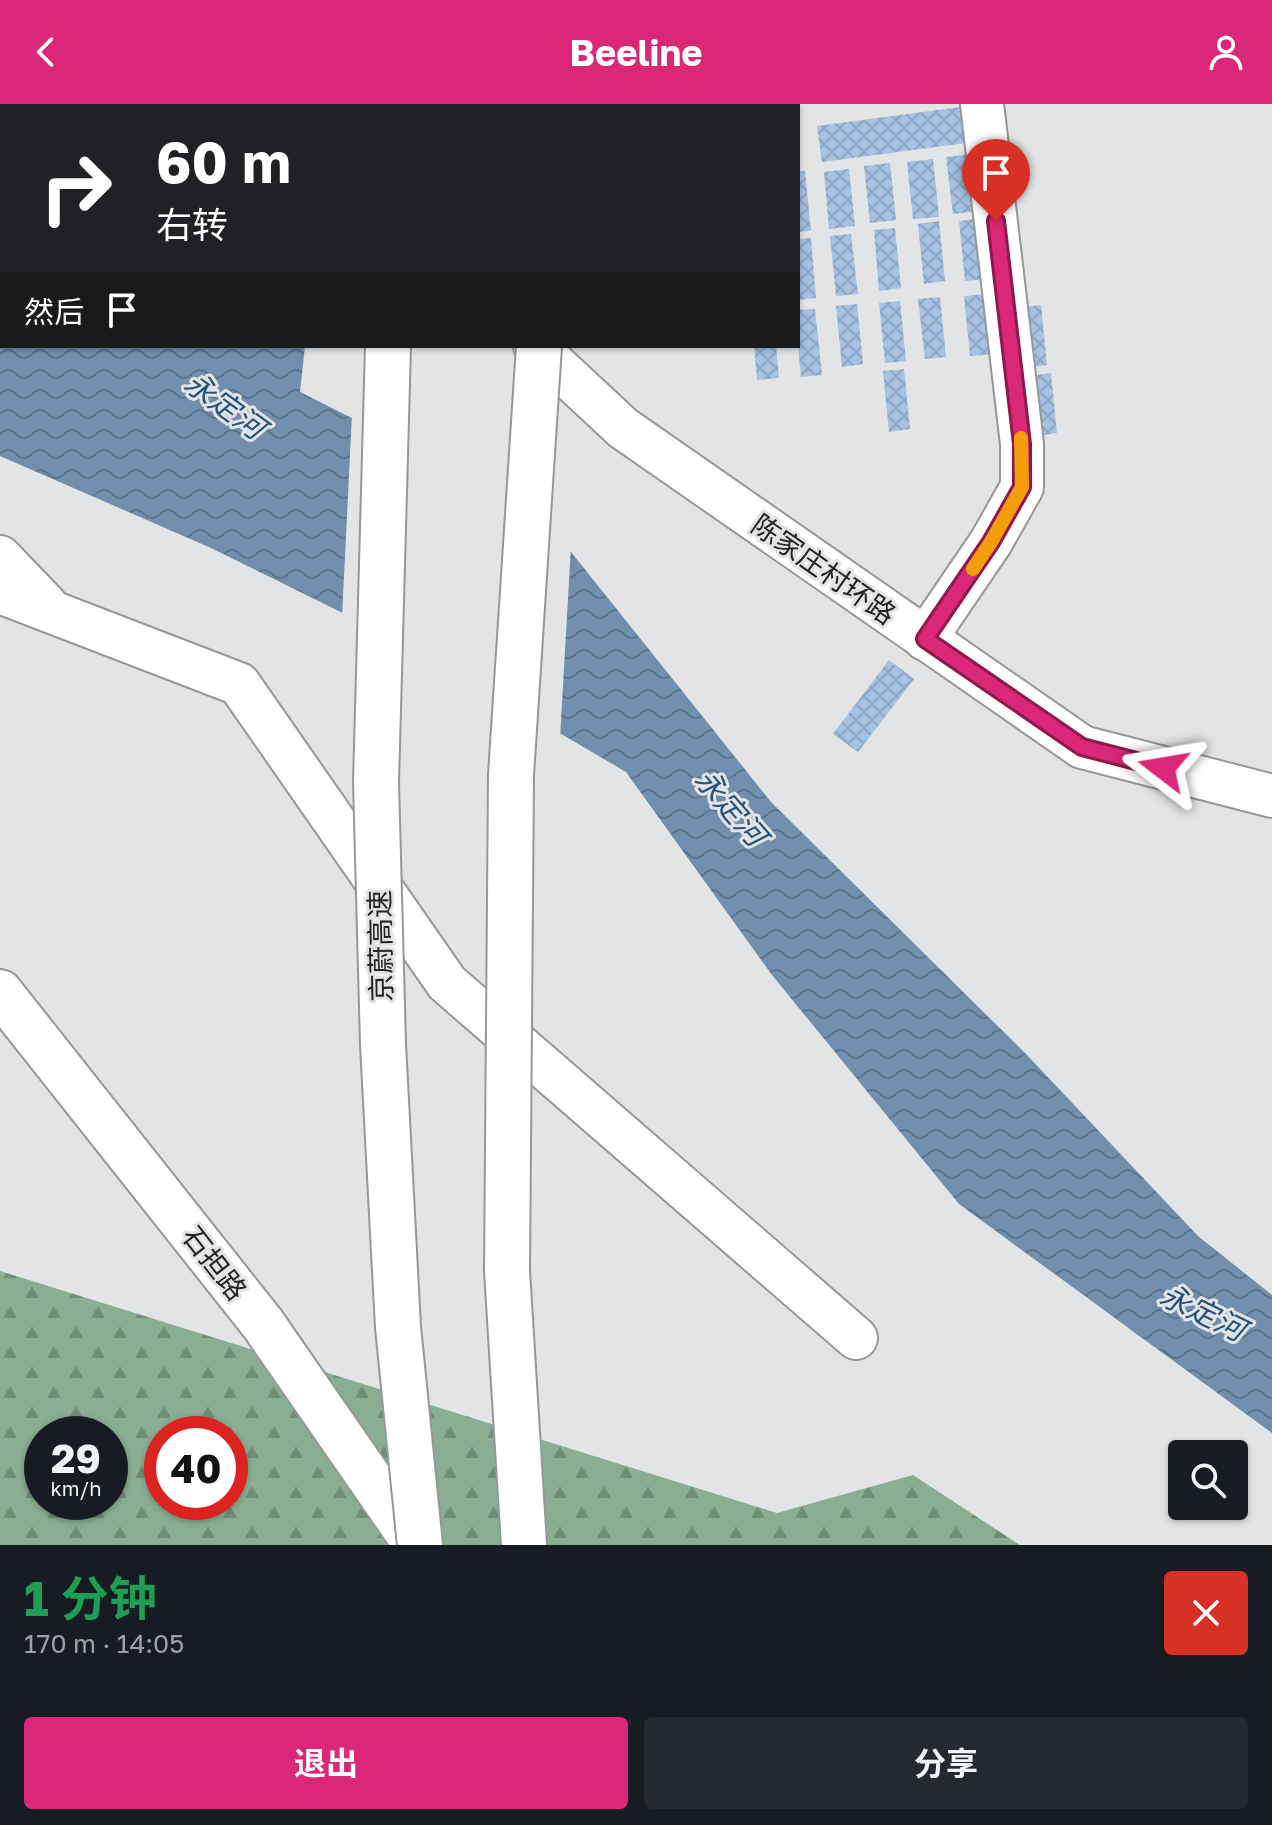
<!DOCTYPE html>
<html lang="zh">
<head>
<meta charset="utf-8">
<style>
  body { margin:0; font-family:"Golos Text","Noto Sans SC",sans-serif; background:#242831; color:#f1f3f6; height:100vh; display:flex; flex-direction:column; font-size:30px; white-space:nowrap }
  * { box-sizing:border-box; margin:0 }
  p { font-size:26px; color:#9ea1a6 }
  .icon { flex:none; width:44px; height:44px; fill:none; stroke:currentColor; stroke-width:2; stroke-linecap:round; stroke-linejoin:round }
  .map { position:relative; height:1441px; overflow:hidden }
  .sheet { display:flex; flex-direction:column; background:#171b24; flex:1 }
  .sheet>* { flex:none }
  .top-card { position:absolute; left:0px; top:0px; width:800px; height:244px; box-shadow:0 2px 6px #0004; background:#202124; color:#fff; overflow:hidden }
  .controls { position:absolute; left:1168px; top:1336px; display:grid; gap:16px }
  .controls a { display:grid; place-items:center; width:80px; height:80px; border-radius:8px; background:#171b24; box-shadow:0 2px 6px #0004; font-size:40px }
  .speed { position:absolute; left:24px; top:1312px; display:flex; gap:16px; font-size:40px; font-weight:700; text-align:center }
  .speed>* { display:grid; place-content:center; width:104px; height:104px; border-radius:50%; background:#171b24; box-shadow:0 2px 6px #0004; line-height:1 }
  .speed small { font-size:20px; font-weight:400 }
  .speed .limit { border:12px solid #d22; background:#fff; color:#111 }
  .pin { position:absolute; display:grid; place-items:center; width:68px; height:68px; color:#fff; margin:-82px -34px; border-radius:50% 50% 50% 0; rotate:-45deg; box-shadow:0 0 8px #0007 }
  .pin .icon { rotate:45deg }
  .me { position:absolute; width:88px; margin:-44px; rotate:284deg; stroke-linejoin:round; filter:drop-shadow(0 0 6px #0008) }
  .turn { display:flex; align-items:center; gap:28px; height:168px; padding:0 24px; font-size:36px }
  .turn .icon { width:104px; height:104px; stroke-width:2.5 }
  .turn b { display:block; font-size:56px; line-height:68px }
  .then { display:flex; align-items:center; height:76px; padding:0 24px; background:#0003; gap:16px; font-size:30px }
  .round { display:grid; place-items:center; flex:none; width:84px; height:84px; border-radius:8px; background:#242831 }
  .head { display:flex; align-items:center; justify-content:space-between; height:136px; padding:0 24px }
  h1 { font-size:48px; font-weight:700; line-height:60px; color:#1e9e55 }
  .cta { display:flex; gap:16px; margin-top:auto; padding:16px 24px }
  .cta a { flex:1; height:92px; border-radius:8px; background:#db2777; color:#fff; font-size:32px; font-weight:700; line-height:92px; text-align:center }
  .cta a+a { background:#242831; color:#f1f3f6 }
  header { display:flex; justify-content:space-between; align-items:center; height:104px; padding:0 24px; background:#db2777; color:#fff; font-size:36px; font-weight:700 }
  .map>svg:first-child { display:block }
  .forest { fill:url(#forest-firs); fill-rule:evenodd }
  .park { fill:url(#park-crowns) }
  .water { fill:url(#water-waves) }
  .pier { fill:#e2e4e5 }
  .building { fill:url(#building-cross-hatch) }
  .lines { fill:none; stroke-linecap:round; stroke-linejoin:round }
  .minor-casing { stroke:#969798; stroke-width:46 }
  .major-casing { stroke:#969798; stroke-width:48 }
  .highway-casing { stroke:#969798; stroke-width:48 }
  .minor { stroke:#fff; stroke-width:42 }
  .major { stroke:#fff; stroke-width:44 }
  .highway { stroke:#fff; stroke-width:44 }
  .highway-bridge-casing { stroke:#969798; stroke-width:48; stroke-linecap:butt }
  .highway-bridge { stroke:#fff; stroke-width:44 }
  .route-casing { stroke:#8e194d; stroke-width:20 }
  .route { stroke:#db2777; stroke-width:14 }
  .slow { stroke:#f59e0b; stroke-width:14 }
  .labels { text-anchor:middle; dominant-baseline:central; stroke-width:6; stroke-linejoin:round; paint-order:stroke }
  .street-label { font-size:28px; fill:#232324; stroke:#e2e4e5 }
  .water-label { font-size:30px; font-style:italic; fill:#24547d; stroke:#e2e4e5 }
</style>
</head>
<body>
<header><svg class="icon" aria-label="back" viewBox="0 0 24 24"><path d="M15 5l-7 7 7 7"/></svg>Beeline<svg class="icon" aria-label="person" viewBox="0 0 24 24"><circle cx="12" cy="8" r="4"/><path d="M4 21q1-7 8-7t8 7"/></svg></header>
<div class="map">
<svg width="1272" height="1441" viewBox="0 0 1272 1441">
  <defs>
    <pattern id="forest-firs" width="22" height="20" patternUnits="userSpaceOnUse" patternTransform="scale(2)"><rect width="22" height="20" fill="#8aae91"/><path d="M5 1l3.5 6h-7zM16 11l3.5 6h-7z" fill="#708d76"/></pattern>
    <pattern id="park-crowns" width="20" height="18" patternUnits="userSpaceOnUse" patternTransform="scale(2)"><rect width="20" height="18" fill="#a1bba6"/><path d="M2 6a3 3 0 1 1 6 0M12 15a3 3 0 1 1 6 0" fill="none" stroke="#8aa08f"/></pattern>
    <pattern id="water-waves" width="16" height="10" patternUnits="userSpaceOnUse" patternTransform="scale(2)"><rect width="16" height="10" fill="#718fad"/><path d="M0 5q4-4 8 0t8 0" fill="none" stroke="#5c748d"/></pattern>
    <pattern id="building-cross-hatch" width="8" height="8" patternUnits="userSpaceOnUse" patternTransform="scale(2)"><rect width="8" height="8" fill="#a4c1e2"/><path d="M0 0l8 8M0 8l8-8" fill="none" stroke="#8da6c2"/></pattern>
  </defs>
  <rect width="100%" height="100%" fill="#e2e4e5"/>
  <path class="forest" d="M0 1167 777 1409 913 1371 1020 1441H0ZM42 1330H110V1398H42ZM162 1330H230V1398H162Z"/>
  <polygon class="park" points="0,0 25,0 31,2 2,2 2,138 0,138"/>
  <polygon class="water" points="0,153 2,154 2,242 305,242 300,288 539,408 771,698 1026,950 1198,1132 1272,1191 1272,1329 959,1100 772,871 626,668 420,547 211,444 0,352"/>
  <polygon class="pier" points="352,310 541,405 571,442 560,634 418,550 342,513"/>
  <g class="building">
    <polygon points="976,1 981,37 822,58 817,22"/>
    <polygon points="973,50 979,107 953,110 946,53"/>
    <polygon points="933,55 939,113 913,115 907,58"/>
    <polygon points="890,59 896,116 870,119 864,62"/>
    <polygon points="849,65 855,122 829,125 824,68"/>
    <polygon points="798,67 805,67 811,127 798,128"/>
    <polygon points="980,114 986,175 965,177 959,117"/>
    <polygon points="939,117 945,177 924,180 918,120"/>
    <polygon points="895,124 901,184 879,187 874,126"/>
    <polygon points="851,130 858,190 836,192 830,132"/>
    <polygon points="811,134 816,194 798,196 798,135"/>
    <polygon points="986,190 992,250 970,252 964,192"/>
    <polygon points="940,193 946,253 925,255 918,195"/>
    <polygon points="900,197 906,257 885,259 879,199"/>
    <polygon points="857,200 863,260 842,263 836,202"/>
    <polygon points="1041,201 1047,261 1026,264 1020,204"/>
    <polygon points="815,205 822,271 801,273 798,242 798,206"/>
    <polygon points="754,242 776,242 779,274 757,276"/>
    <polygon points="904,265 910,325 889,328 883,267"/>
    <polygon points="1051,269 1057,329 1036,332 1029,272"/>
    <polygon points="889,556 914,575 858,648 833,630"/>
  </g>
  <g class="lines">
    <defs>
      <g id="minor">
        <polyline points="107,0 113,2"/>
        <polyline points="609,0 609,2"/>
        <polyline points="535,242 623,324 1082,643 1272,692"/>
        <polyline points="0,453 46,501"/>
        <polyline points="0,488 239,580 447,879 856,1234"/>
        <polyline points="925,535 991,438 1022,383 1022,340 982,0"/>
      </g>
      <polyline id="major" points="0,888 263,1220 416,1441"/>
      <g id="highway">
        <polyline points="396,2 396,0"/>
        <polyline points="556,2 556,0"/>
      </g>
    </defs>
    <use href="#minor" class="minor-casing"/>
    <use href="#major" class="major-casing"/>
    <use href="#highway" class="highway-casing"/>
    <use href="#minor" class="minor"/>
    <use href="#major" class="major"/>
    <use href="#highway" class="highway"/>
    <defs>
      <g id="highway-bridge">
        <polyline points="388,242 376,678 383,940 398,1223 420,1441"/>
        <polyline points="524,1441 507,1167 511,671 539,242"/>
      </g>
    </defs>
    <use href="#highway-bridge" class="highway-bridge-casing"/>
    <use href="#highway-bridge" class="highway-bridge"/>
  </g>
  <g class="lines">
    <defs>
      <polyline id="route" points="996,117 1022,340 1022,383 991,438 925,535 1082,643 1163,664"/>
    </defs>
    <use href="#route" class="route-casing"/>
    <use href="#route" class="route"/>
    <polyline class="slow" points="973,465 991,438 1022,383 1021,334"/>
  </g>
  <g class="labels">
    <g class="street-label">
      <text transform="translate(824 465) rotate(35)">陈家庄村环路</text>
      <text transform="translate(380 842) rotate(-91)">京蔚高速</text>
      <text transform="translate(215 1159) rotate(52)">石担路</text>
    </g>
    <g class="water-label">
      <text transform="translate(225 301) rotate(36)">永定河</text>
      <text transform="translate(731 703) rotate(49)">永定河</text>
      <text transform="translate(1203 1208) rotate(26)">永定河</text>
    </g>
  </g>
</svg>
<div class="controls">
<a><svg class="icon" aria-label="search" viewBox="0 0 24 24"><circle cx="10" cy="10" r="6"/><path d="M15 15l6 6"/></svg></a>
</div>
<div class="speed"><div>29<small>km/h</small></div><div class="limit">40</div></div>
<div class="pin" style="left:996px;top:117px;background:#d93025"><svg class="icon" aria-label="arrive" viewBox="0 0 24 24"><path d="M6 21V4h12l-3 4 3 4H6"/></svg></div>
<svg class="me" style="left:1163px;top:664px" viewBox="-20 -20 40 40"><path d="M0-17L14 15 0 8-14 15z" fill="#db2777" stroke="#fff" stroke-width="4"/></svg>
<div class="top-card">
<div class="turn"><svg class="icon" aria-label="right" viewBox="0 0 24 24"><path d="M7 20v-9h11M14 6l5 5-5 5"/></svg><div><b>60 m</b>右转</div></div>
<div class="then">然后<svg class="icon" aria-label="arrive" viewBox="0 0 24 24"><path d="M6 21V4h12l-3 4 3 4H6"/></svg></div>
</div>
</div>
<section class="sheet">
<div class="head"><div><h1>1 分钟</h1><p>170 m · 14:05</p></div><a class="round" style="background:#d93025;color:#fff"><svg class="icon" aria-label="close" viewBox="0 0 24 24"><path d="M6 6l12 12M18 6L6 18"/></svg></a></div>
<div class="cta"><a>退出</a><a>分享</a></div>
</section>
</body>
</html>
